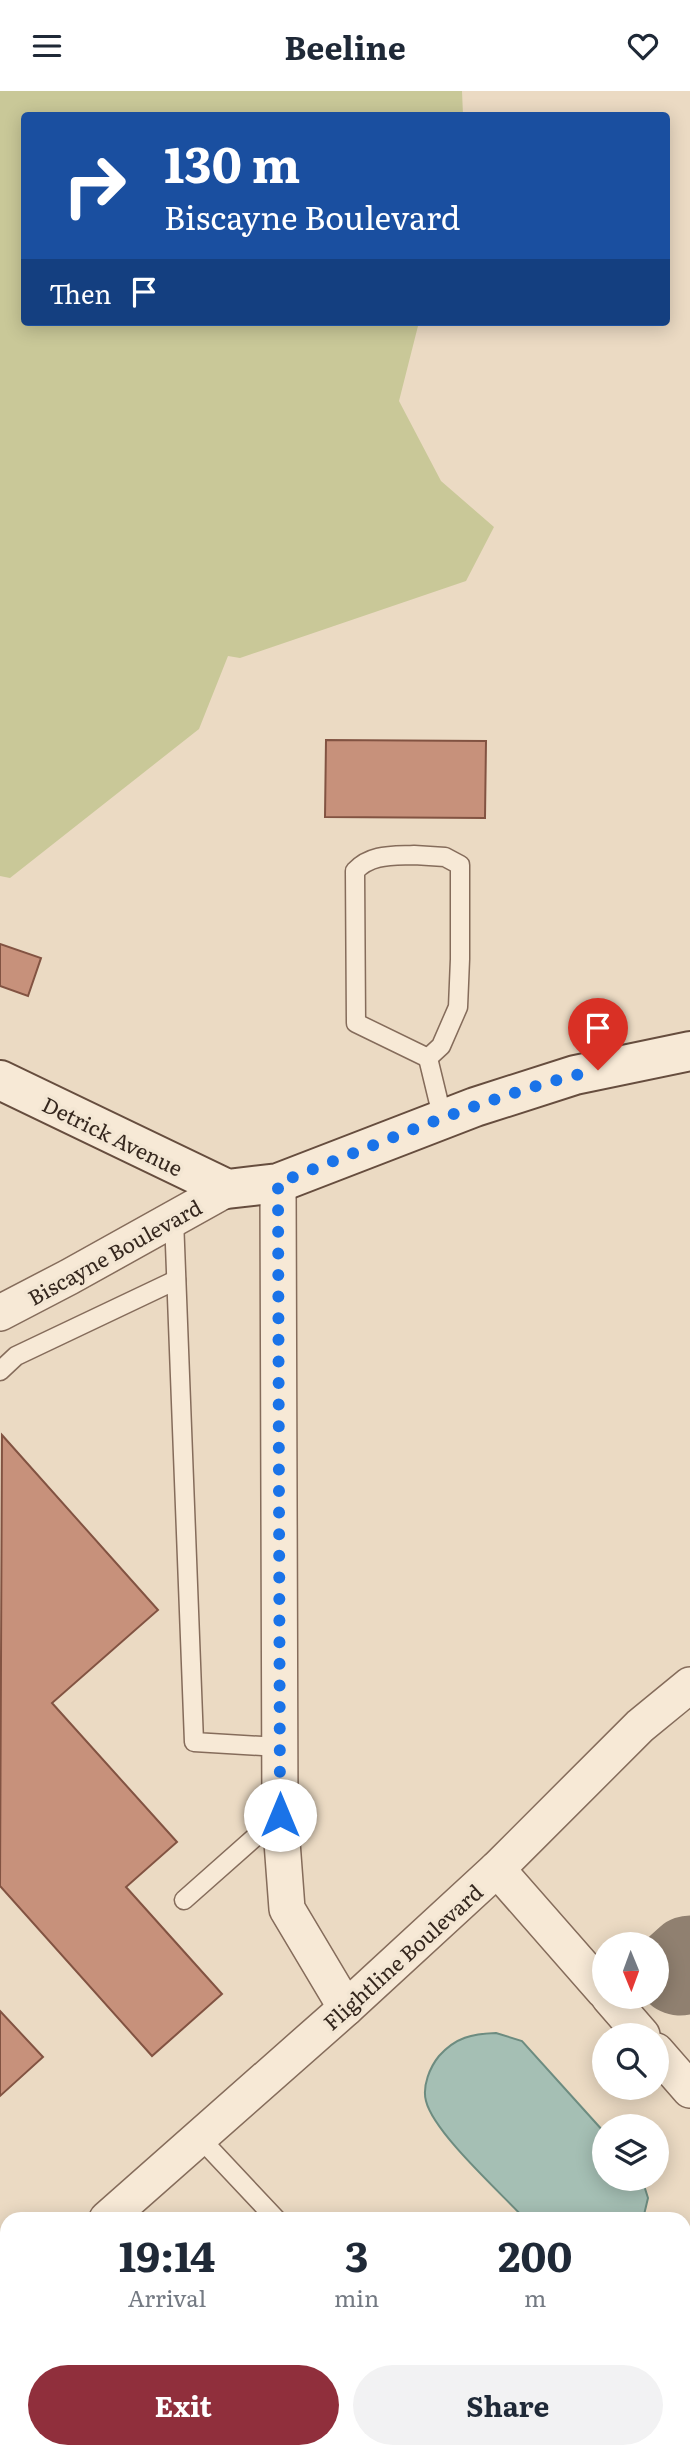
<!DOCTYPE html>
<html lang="en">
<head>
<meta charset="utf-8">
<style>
  body { margin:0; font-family:Literata,serif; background:#f2f2f3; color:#1f2937; height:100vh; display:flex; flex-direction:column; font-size:26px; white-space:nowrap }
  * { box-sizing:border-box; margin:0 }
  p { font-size:23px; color:#747a83 }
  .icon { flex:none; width:38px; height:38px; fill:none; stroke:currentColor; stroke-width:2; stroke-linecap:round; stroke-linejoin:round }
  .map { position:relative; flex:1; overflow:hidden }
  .details { position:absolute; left:0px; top:2121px; width:691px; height:247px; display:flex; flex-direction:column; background:#fff; border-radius:21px 21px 0 0; box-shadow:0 4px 18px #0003 }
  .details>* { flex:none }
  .banner { position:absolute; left:21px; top:21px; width:649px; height:214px; border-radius:7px; box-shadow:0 4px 18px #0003; background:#1a4fa0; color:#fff; overflow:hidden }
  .needle { width:46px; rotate:179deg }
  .fabs { position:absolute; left:592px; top:1841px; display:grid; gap:14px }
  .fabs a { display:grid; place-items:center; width:77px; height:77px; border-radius:50%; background:#fff; box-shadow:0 4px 18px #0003; font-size:35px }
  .pin { position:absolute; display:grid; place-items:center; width:60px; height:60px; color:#fff; margin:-72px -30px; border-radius:50% 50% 50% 0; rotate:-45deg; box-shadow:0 0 7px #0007 }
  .pin .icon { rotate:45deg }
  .me { position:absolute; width:77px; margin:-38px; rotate:0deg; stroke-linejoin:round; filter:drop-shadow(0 0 5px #0008) }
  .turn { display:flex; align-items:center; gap:24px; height:147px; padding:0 28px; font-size:32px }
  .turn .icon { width:91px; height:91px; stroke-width:2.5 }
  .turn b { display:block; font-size:49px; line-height:60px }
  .then { display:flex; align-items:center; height:66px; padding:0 28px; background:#0003; gap:14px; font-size:26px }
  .eta { display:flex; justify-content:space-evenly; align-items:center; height:119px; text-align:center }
  .eta b { font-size:42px; font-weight:700; line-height:49px }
  .cta { display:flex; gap:14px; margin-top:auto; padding:14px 28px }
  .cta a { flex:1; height:80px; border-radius:42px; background:#902f3c; color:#fff; font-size:28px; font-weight:700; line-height:80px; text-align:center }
  .cta a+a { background:#f2f2f3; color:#1f2937 }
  header { display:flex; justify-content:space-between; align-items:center; height:91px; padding:0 28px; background:#fff; font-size:32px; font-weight:700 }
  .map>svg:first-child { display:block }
  .green { fill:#c9c898 }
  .water { fill:#a5bfb4; stroke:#6d8c80; stroke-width:2 }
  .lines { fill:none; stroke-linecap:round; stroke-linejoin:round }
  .taxiway { stroke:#908070; stroke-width:91 }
  .building { fill:#c7917b; stroke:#825342; stroke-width:2 }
  .lane-casing { stroke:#856c5b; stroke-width:21 }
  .street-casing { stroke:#856c5b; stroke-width:38 }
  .secondary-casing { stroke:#664d3e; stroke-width:42 }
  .lane { stroke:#f7e9d6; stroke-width:18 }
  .street { stroke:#f7e9d6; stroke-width:35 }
  .secondary { stroke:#f7e9d6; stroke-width:38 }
  .route { stroke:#1a73e8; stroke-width:12; stroke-dasharray:0 21.6 }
  .labels { text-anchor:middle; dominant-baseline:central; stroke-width:7; stroke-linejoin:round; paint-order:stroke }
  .street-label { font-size:21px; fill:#35271e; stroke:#f3e6d3 }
</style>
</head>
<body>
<header><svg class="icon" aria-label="menu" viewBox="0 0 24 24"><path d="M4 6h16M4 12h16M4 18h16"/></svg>Beeline<svg class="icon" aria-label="heart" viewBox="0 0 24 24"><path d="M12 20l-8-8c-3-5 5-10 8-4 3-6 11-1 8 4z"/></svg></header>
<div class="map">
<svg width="690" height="2367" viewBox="0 0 690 2367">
  <rect width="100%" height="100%" fill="#ebdac3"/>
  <polygon class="green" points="0,0 462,0 463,24 24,24 24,231 419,231 399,310 441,390 494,436 466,490 240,567 228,565 199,638 10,787 0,785"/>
  <path class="water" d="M496 1942 522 1950 604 2041V2088H642L648 2107 643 2128H525C500 2101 434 2042 426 2010 422 1995 430 1976 439 1965 456 1946 472 1943 496 1942Z"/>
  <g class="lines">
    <polyline class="taxiway" points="680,1879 690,1870"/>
  </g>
  <g class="building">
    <polygon points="326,649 486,650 485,727 325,726"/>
    <polygon points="0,853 41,867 28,905 0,895"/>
    <polygon points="2,1344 158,1519 52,1612 177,1751 126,1796 222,1903 152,1965 0,1795"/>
    <polygon points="0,1920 43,1966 0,2005"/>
    <polygon points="317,2361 408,2361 413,2367 309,2367"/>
  </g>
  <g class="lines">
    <defs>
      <g id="lane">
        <path d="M414 764 445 766 460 774V868L458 916 441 955 428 967 356 932 355 780C371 763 392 765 414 764Z"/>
        <polyline points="428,967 443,1029"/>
        <polyline points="174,1128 194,1651 279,1656"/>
        <polyline points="0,1280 16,1265 176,1189"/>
        <polyline points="184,1809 280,1724"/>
        <polyline points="199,2046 276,2128"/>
        <polyline points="0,2160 7,2167"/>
        <polyline points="496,2361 502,2367"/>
        <polyline points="71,2367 78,2361"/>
        <polyline points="219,2367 226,2361"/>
      </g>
      <g id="street">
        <polyline points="278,1092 280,1724 287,1818 346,1917"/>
        <polyline points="0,1222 69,1186 227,1098"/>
        <polyline points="497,1778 604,1900"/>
        <polyline points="609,1906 642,1944"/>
        <polyline points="656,1960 690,1999"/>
        <polyline points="107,2128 346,1917 497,1778 640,1635 690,1594"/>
        <polyline points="0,2223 7,2216"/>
      </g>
      <polyline id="secondary" points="0,989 227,1098 278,1092 475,1016 575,984 690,960"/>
    </defs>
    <use href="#lane" class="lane-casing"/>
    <use href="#street" class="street-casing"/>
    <use href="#secondary" class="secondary-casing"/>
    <use href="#lane" class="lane"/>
    <use href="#street" class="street"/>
    <use href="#secondary" class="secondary"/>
  </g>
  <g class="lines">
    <path class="route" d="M280 1724 278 1092C382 1052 489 1003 598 979"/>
  </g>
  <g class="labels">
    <g class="street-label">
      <text transform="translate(113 1044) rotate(26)">Detrick Avenue</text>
      <text transform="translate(114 1160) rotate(-29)">Biscayne Boulevard</text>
      <text transform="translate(402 1865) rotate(-42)">Flightline Boulevard</text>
    </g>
  </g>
</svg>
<div class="fabs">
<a><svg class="needle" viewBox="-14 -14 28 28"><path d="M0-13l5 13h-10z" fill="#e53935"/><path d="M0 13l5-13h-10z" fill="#747a83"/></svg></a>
<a><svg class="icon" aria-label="search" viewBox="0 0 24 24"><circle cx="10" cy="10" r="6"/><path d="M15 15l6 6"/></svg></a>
<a><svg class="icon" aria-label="layers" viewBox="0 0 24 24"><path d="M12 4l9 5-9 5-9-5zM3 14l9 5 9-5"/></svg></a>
</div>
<div class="pin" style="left:598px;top:979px;background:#d93025"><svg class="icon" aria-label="arrive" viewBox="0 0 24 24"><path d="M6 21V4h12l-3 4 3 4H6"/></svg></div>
<svg class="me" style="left:280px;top:1724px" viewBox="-20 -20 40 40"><circle r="19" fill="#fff"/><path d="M0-13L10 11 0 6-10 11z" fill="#1a73e8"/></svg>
<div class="banner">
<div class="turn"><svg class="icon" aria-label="right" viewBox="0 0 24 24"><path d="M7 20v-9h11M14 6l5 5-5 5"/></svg><div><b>130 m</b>Biscayne Boulevard</div></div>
<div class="then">Then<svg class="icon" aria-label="arrive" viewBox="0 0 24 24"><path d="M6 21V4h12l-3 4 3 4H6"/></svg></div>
</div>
<section class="details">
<div class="eta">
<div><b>19:14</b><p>Arrival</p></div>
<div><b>3</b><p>min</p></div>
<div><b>200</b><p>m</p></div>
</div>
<div class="cta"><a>Exit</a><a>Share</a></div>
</section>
</div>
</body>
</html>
